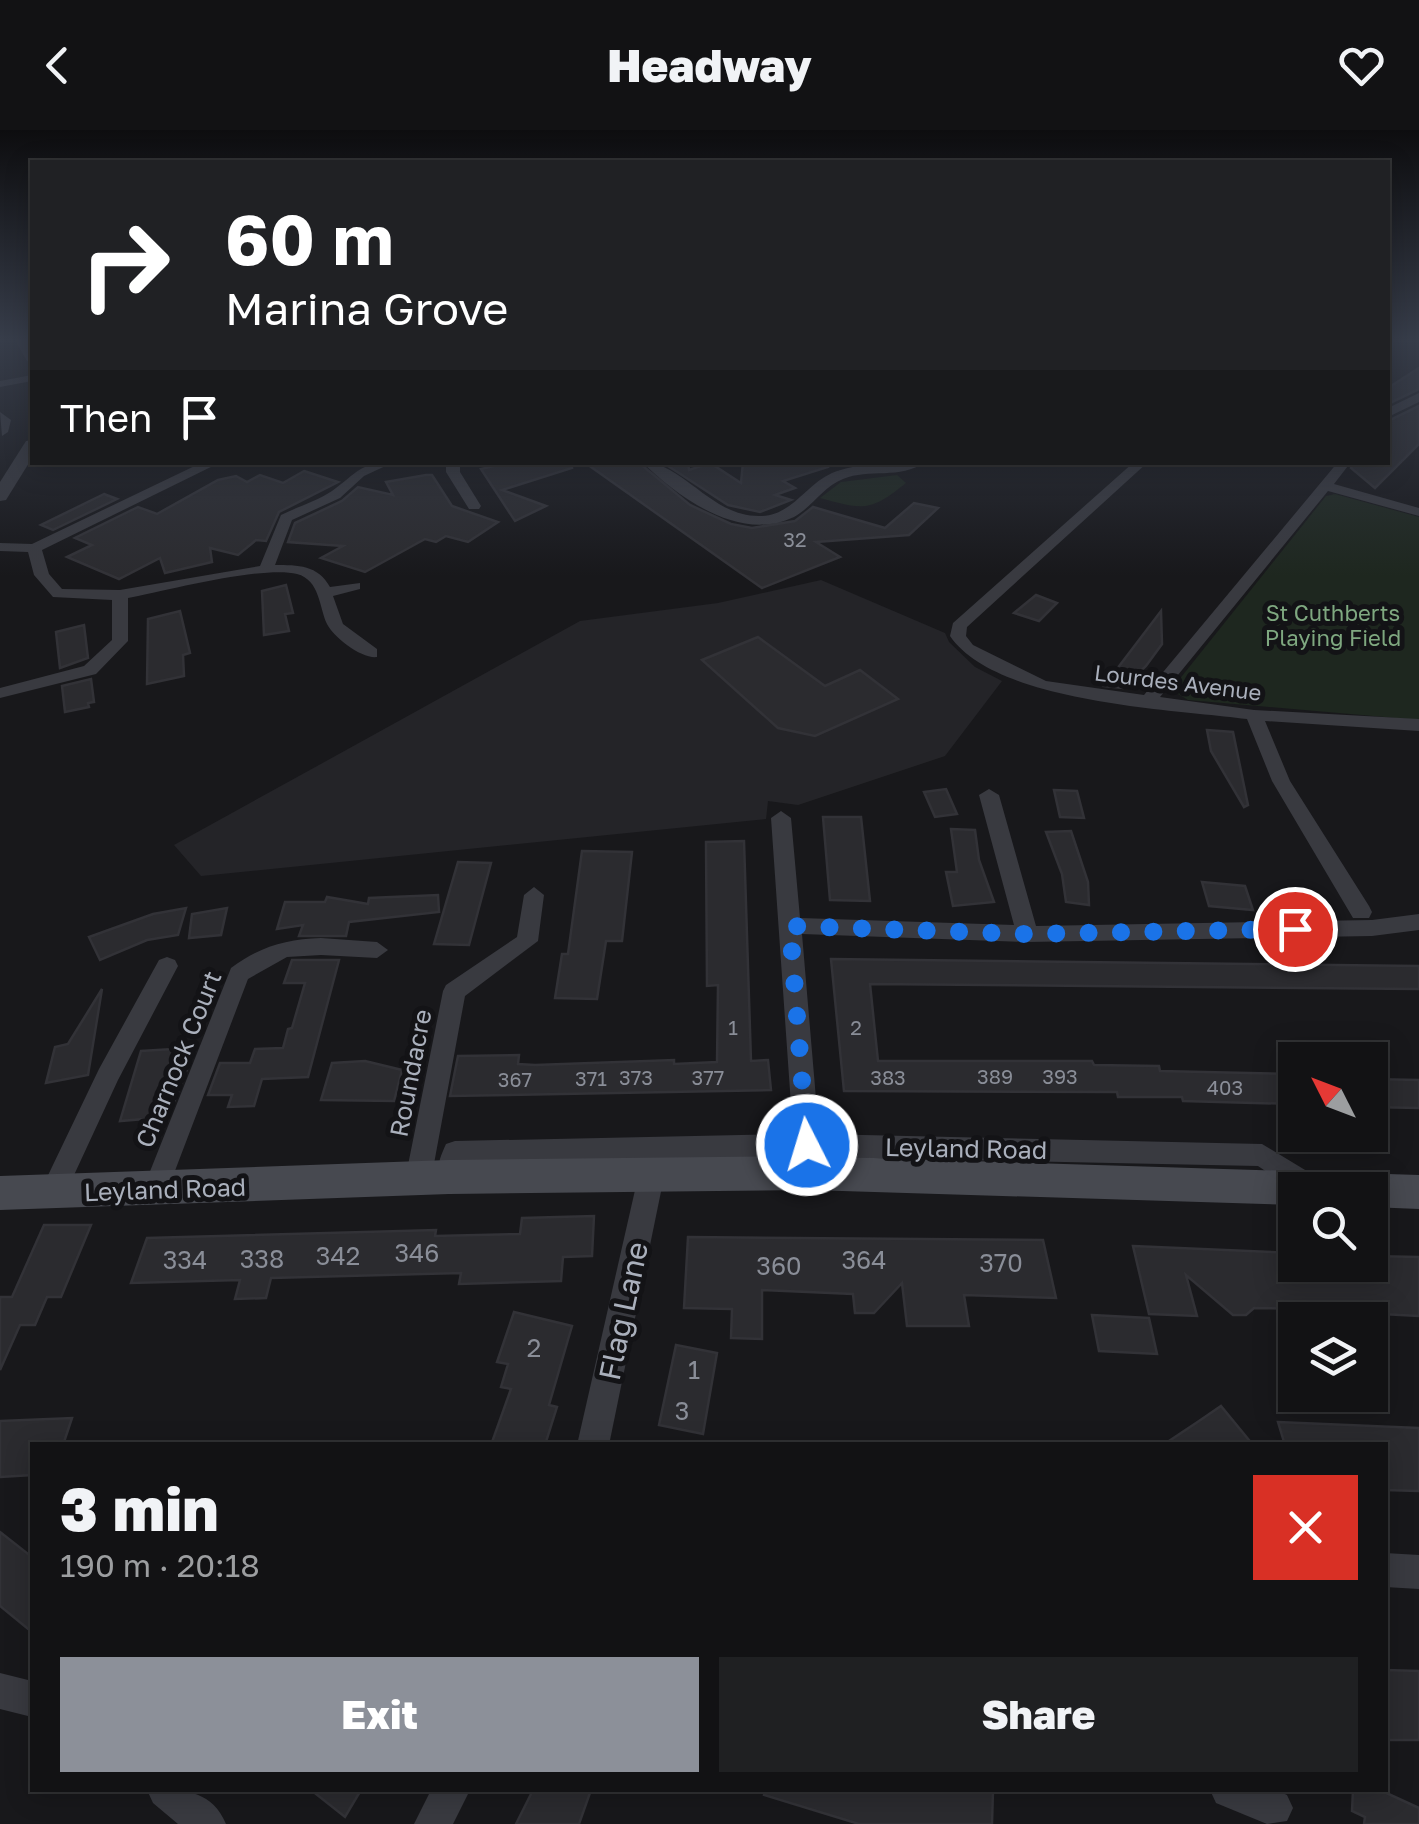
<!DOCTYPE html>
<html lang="en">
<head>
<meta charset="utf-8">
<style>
  body { margin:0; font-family:"Golos Text",sans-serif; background:#1f2022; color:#f1f3f6; height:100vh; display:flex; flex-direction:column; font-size:38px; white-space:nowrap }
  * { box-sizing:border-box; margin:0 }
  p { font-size:32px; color:#9c9ea0 }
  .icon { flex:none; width:55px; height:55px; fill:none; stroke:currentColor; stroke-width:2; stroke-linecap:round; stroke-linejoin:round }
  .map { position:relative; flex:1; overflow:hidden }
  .drawer { position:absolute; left:30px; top:1312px; width:1358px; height:350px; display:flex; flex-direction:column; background:#121214; border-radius:0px; box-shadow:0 5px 25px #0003,0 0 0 2px #313234 }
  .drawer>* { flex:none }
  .banner { position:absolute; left:30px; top:30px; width:1360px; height:305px; border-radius:0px; box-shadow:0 5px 25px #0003,0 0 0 2px #313234; background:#202124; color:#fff; overflow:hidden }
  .needle { width:65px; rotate:312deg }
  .tools { position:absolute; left:1278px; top:912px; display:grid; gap:20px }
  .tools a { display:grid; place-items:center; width:110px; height:110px; border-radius:0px; background:#121214; box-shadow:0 5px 25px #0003,0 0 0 2px #313234; font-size:50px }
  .pin { position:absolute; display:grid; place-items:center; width:85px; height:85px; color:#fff; margin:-42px; border:5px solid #fff; border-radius:50%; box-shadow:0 2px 10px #0007 }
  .me { position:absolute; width:110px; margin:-55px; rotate:355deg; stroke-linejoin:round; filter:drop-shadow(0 0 8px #0008) }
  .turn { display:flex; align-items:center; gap:35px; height:210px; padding:0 30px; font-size:45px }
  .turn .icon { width:130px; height:130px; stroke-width:2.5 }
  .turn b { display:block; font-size:70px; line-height:85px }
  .then { display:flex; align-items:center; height:95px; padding:0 30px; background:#0003; gap:20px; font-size:38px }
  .round { display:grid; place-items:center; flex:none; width:105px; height:105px; border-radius:0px; background:#1f2022 }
  .summary { display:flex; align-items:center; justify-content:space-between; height:170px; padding:0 30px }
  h1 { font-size:60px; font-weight:800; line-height:75px }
  .cta { display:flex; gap:20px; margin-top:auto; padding:20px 30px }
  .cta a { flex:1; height:115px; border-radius:0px; background:#8c9099; color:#fff; font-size:40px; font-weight:800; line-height:115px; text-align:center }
  .cta a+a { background:#1f2022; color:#f1f3f6 }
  header { display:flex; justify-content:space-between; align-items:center; height:130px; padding:0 30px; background:#121214; font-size:45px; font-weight:800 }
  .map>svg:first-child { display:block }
  .built { fill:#242428 }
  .green { fill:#1e271f }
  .building { fill:#2b2b2f; stroke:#323237; stroke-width:2.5 }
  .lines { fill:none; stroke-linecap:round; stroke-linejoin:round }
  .minor { fill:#393a40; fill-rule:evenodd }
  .tertiary { fill:#393a40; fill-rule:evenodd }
  .secondary { fill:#474950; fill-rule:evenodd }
  .route { stroke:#1a73e8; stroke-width:18; stroke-dasharray:0 32.4 }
  .labels { text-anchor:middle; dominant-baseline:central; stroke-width:10; stroke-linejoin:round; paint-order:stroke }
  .number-label { font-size:20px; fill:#8a8e98 }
  .far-park-label { font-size:22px; fill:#7fa880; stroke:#131316 }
  .far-street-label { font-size:22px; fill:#aab0bc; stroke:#131316 }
  .street-label { font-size:25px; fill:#aab0bc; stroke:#131316 }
  .near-number-label { font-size:25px; fill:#8a8e98 }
  .near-street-label { font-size:30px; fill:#aab0bc; stroke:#131316 }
</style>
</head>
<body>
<header><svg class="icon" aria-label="back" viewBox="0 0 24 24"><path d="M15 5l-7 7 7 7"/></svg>Headway<svg class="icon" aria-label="heart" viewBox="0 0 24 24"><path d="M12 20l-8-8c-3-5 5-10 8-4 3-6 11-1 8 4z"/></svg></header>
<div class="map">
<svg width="1419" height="1694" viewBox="0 0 1419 1694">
  <rect width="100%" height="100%" fill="#18181b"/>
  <polygon class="built" points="821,450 945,503 949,512 975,537 1002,551 945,626 798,675 768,671 766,689 201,746 174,715 580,491 718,473"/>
  <g class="green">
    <path d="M897 345 906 353C870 382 864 380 820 368L841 352Z"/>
    <polygon points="1335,364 1419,387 1419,590 1188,570 1178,564 1174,556 1326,366"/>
  </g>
  <g class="building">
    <polygon points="1419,238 1419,259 1388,274 1388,258"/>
    <polygon points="1419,276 1419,314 1375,358 1351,338 1354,332 1388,332 1388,291"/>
    <polygon points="511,332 571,332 572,338 502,360 546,376 515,391 481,339"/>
    <polygon points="584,332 638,332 690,375 731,394 752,398 795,391 813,377 885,398 914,373 938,378 909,405 816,412 840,427 762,458"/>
    <polygon points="662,332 688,332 689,340 710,333 741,353 743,332 827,332 828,337 783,351 795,358 775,365 791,370 760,382 728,375"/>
    <polygon points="304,341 338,352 279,382 266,411 256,410 238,425 210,418 212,432 165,443 160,428 119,449 67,427 92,415 75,408 138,377 157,384 218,350 236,346 247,352 260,345 283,353"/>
    <polygon points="426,345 432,345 452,376 498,392 468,412 446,406 436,412 425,409 365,442 321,428 343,416 288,412 295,393 342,371 358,357 393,365 386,352"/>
    <polygon points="104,364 117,369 53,400 41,395"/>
    <polygon points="286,455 293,483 285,484 289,501 264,505 262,461"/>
    <polygon points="1036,465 1057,473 1039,491 1014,483"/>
    <polygon points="180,481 190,523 183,525 184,546 147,554 148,489"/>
    <polygon points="1161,481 1162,514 1146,536 1123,558 1104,556"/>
    <polygon points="84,495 88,528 60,538 56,502"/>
    <polygon points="758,507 825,556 860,540 898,569 815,606 778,598 702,530"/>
    <polygon points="91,549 94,572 88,573 89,577 65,582 62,556"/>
    <polygon points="1207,600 1233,602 1248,675 1244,677 1211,621"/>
    <polygon points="946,659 957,684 935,687 924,662"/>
    <polygon points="1054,660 1077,661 1084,688 1060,687"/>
    <polygon points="823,687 861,687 870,771 830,770"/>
    <polygon points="951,699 975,700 979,730 994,772 953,776 946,742 957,742"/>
    <polygon points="1071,701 1088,752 1089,775 1066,772 1062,744 1046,702"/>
    <polygon points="744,711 751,931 768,930 771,960 450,966 458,926 519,925 518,934 535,935 674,930 674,934 717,932 718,855 707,856 706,712"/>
    <polygon points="582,721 632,722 622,811 606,811 597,869 555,868 562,824 568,824"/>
    <polygon points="458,732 491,733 469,815 434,814"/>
    <polygon points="1202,752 1245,756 1253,780 1209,776"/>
    <polygon points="438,765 439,782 349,792 346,806 299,806 303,795 277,799 285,772 325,772 327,767 368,774 369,768"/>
    <polygon points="186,778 178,805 147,810 100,830 89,807 153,784"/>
    <polygon points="227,778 221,805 189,808 192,784"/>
    <polygon points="831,829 1419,836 1419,859 870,854 878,931 1092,931 1094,935 1159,936 1160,941 1295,944 1295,974 1183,971 1182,967 1118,967 1117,962 844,961"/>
    <polygon points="292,830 339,830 308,947 262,949 254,976 228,977 232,965 208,965 220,933 250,933 255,919 283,918 288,899 292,898 305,853 284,853"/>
    <polygon points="102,859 88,945 46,953 55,917 68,914"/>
    <polygon points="189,918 185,934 189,934 168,987 120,991 141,921"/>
    <polygon points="365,931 402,940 394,971 321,970 332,933"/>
    <polygon points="1370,949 1419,950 1419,978 1370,977"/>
    <polygon points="594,1086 592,1126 563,1127 561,1151 459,1154 461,1143 271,1148 266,1168 235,1169 240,1150 131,1153 147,1108 436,1100 435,1106 520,1104 522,1088"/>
    <polygon points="44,1095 91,1095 61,1167 47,1167 35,1195 20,1195 0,1240 0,1167 12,1167"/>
    <polygon points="688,1107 1043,1110 1056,1168 964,1165 969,1196 907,1196 902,1153 874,1183 855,1183 853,1164 762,1160 762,1209 731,1208 732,1179 684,1178"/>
    <polygon points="1133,1116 1295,1123 1295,1135 1370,1135 1370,1126 1419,1127 1419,1186 1344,1182 1341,1188 1328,1187 1316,1179 1254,1178 1246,1185 1233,1185 1186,1145 1197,1186 1149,1184"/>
    <polygon points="514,1182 572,1196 549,1275 557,1277 545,1315 491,1315 511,1259 501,1257 508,1234 497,1232"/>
    <polygon points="1092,1185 1149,1188 1157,1224 1099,1221"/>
    <polygon points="676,1215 717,1223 703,1304 659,1295"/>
    <polygon points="1221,1276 1253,1315 1163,1315 1199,1291"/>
    <polygon points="72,1288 63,1315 32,1315 32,1345 0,1347 0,1291"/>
    <polygon points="1278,1292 1419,1298 1419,1361 1385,1360 1385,1315 1285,1315"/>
    <polygon points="0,1402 32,1427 32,1502 0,1476"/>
    <polygon points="1385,1540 1419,1541 1419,1610 1385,1610"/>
    <polygon points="311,1660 361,1660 345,1687"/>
    <polygon points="533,1660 591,1660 579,1694 516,1694"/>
    <polygon points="765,1660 993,1660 992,1694 859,1694 764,1665"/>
    <polygon points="1353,1660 1380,1660 1419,1678 1419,1694 1364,1694 1365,1687 1352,1681"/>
  </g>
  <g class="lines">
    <g class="minor">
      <polygon points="32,245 32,251 0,257 0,251"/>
      <polygon points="1419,263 1419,272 1388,287 1388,278"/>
      <polygon points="0,282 11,290 8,302 2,306"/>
      <path d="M203 332H221L42 420 49 444 62 459 120 460 260 436 281 385C297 377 317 371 332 361 357 343 360 332 394 332L364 346 340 368 292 390 275 435C298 435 318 435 330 457L360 453V459L333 466 343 494 377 519V527C362 529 334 508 327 494 319 477 320 450 297 444 264 435 165 461 128 468V511L96 544 0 568V558L84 536 112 510V470L53 467 34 445 28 422 0 421V413L32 414Z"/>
      <polygon points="446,332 460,332 460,342 481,376 479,379 469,379 446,342"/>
      <path d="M642 332C683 332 711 387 760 386 792 386 805 355 832 343 855 333 900 332 925 332 900 350 869 338 843 349 823 357 812 377 794 387 740 413 679 368 642 332Z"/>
      <path d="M1134 332H1148L967 497 966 506 973 515 1046 551 1144 565 1338 332H1351L1334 354 1419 378V386L1328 361 1160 567 1254 580 1419 589V601L1265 591 1290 651 1369 776 1372 782 1369 788H1353L1272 651 1247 589C1170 579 996 573 950 506L953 493Z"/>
      <path d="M989 659 999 665 1036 796 1372 790 1419 784V800L1372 806 1027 812 802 804 819 1004 1262 1014 1320 1049 1323 1060 1295 1061 1258 1036 821 1027 817 1036 808 1040 799 1036 795 1027 465 1033 458 1055 449 1059 440 1055C434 1043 440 1027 446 1014L455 1011 793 1004 771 688 781 681 791 688 800 788 1014 795 979 665Z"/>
      <polygon points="534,757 544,765 538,811 465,866 431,1050 427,1058 418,1062 409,1058 405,1050 443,861 446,855 517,807 524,765"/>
      <path d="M321 808 377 812 388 820 377 828 321 825 287 827 248 849 165 1067 156 1071 147 1067 143 1059 231 838C259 817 286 809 321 808Z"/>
      <polygon points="167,827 175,830 178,836 118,950 62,1071 53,1074 44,1071 40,1062 99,939 159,830"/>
      <polygon points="651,1035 660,1039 664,1047 609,1315 577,1315 638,1047 642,1039"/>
      <polygon points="1385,1423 1419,1425 1419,1459 1385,1457"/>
      <polygon points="0,1543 32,1551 32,1587 0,1579"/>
      <path d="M147 1660C181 1660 211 1658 226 1694H178L153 1673Z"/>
      <polygon points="431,1660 470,1660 453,1694 414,1694"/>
      <polygon points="1210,1660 1276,1660 1287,1665 1293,1678 1287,1691 1267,1694 1216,1673"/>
    </g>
    <g class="tertiary">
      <polygon points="14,208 28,208 32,232 27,231"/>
      <polygon points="32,310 32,328 6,370 0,371 0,352 26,311"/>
    </g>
    <polygon class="secondary" points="810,1026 1419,1045 1419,1079 1370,1077 1370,1060 1295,1060 1295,1075 810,1060 449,1064 0,1080 0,1046 449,1030"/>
  </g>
  <linearGradient id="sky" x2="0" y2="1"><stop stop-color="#0d0d0f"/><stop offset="0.47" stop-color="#373d4a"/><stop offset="1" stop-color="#373d4a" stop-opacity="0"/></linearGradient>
  <rect width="1419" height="446" fill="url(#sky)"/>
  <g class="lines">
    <polyline class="route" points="807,1015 790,796 1027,804 1295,799"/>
  </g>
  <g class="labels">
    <g class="number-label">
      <text x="795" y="409">32</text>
      <text x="733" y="897">1</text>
      <text x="856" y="897">2</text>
      <text x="995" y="946">389</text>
      <text x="1060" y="946">393</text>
      <text x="636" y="947">373</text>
      <text x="708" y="947">377</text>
      <text x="888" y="947">383</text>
      <text x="591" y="948">371</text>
      <text x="515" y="949">367</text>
      <text x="1225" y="957">403</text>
    </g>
    <g class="far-park-label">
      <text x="1333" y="482">St Cuthberts<tspan x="1333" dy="25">Playing Field</tspan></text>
    </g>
    <g class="far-street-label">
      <text transform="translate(1178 552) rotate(7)">Lourdes Avenue</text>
    </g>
    <g class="street-label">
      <text transform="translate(178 929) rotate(-68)">Charnock Court</text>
      <text transform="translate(410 943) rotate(-79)">Roundacre</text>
      <text transform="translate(966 1018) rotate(1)">Leyland Road</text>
      <text transform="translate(165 1059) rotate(-2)">Leyland Road</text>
    </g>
    <g class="near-number-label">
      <text x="417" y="1122">346</text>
      <text x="338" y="1125">342</text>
      <text x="262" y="1128">338</text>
      <text x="185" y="1129">334</text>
      <text x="864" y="1129">364</text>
      <text x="1001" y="1132">370</text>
      <text x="779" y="1135">360</text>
      <text x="534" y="1217">2</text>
      <text x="694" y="1239">1</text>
      <text x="682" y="1280">3</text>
    </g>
    <g class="near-street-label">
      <text transform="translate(623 1181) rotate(-78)">Flag Lane</text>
    </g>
  </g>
</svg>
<div class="tools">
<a><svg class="needle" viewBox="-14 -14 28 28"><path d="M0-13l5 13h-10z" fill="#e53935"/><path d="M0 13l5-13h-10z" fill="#9c9ea0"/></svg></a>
<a><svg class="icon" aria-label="search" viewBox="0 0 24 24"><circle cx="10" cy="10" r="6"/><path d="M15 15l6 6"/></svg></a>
<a><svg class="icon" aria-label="layers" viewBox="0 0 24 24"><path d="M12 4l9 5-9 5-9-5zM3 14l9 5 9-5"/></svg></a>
</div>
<div class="pin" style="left:1295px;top:799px;background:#d93025"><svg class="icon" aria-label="arrive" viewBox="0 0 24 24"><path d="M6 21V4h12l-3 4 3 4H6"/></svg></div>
<svg class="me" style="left:807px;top:1015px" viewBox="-20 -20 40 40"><circle r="17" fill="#1a73e8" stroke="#fff" stroke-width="3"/><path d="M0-11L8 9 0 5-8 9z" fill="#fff"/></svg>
<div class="banner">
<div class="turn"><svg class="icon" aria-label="right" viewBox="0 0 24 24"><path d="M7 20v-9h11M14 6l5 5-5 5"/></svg><div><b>60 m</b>Marina Grove</div></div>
<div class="then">Then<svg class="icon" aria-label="arrive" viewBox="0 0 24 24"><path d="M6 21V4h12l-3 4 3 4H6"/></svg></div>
</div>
<section class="drawer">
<div class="summary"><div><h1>3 min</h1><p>190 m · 20:18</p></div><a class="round" style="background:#d93025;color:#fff"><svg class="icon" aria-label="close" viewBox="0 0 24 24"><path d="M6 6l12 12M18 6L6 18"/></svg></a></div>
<div class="cta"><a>Exit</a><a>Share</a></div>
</section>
</div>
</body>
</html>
